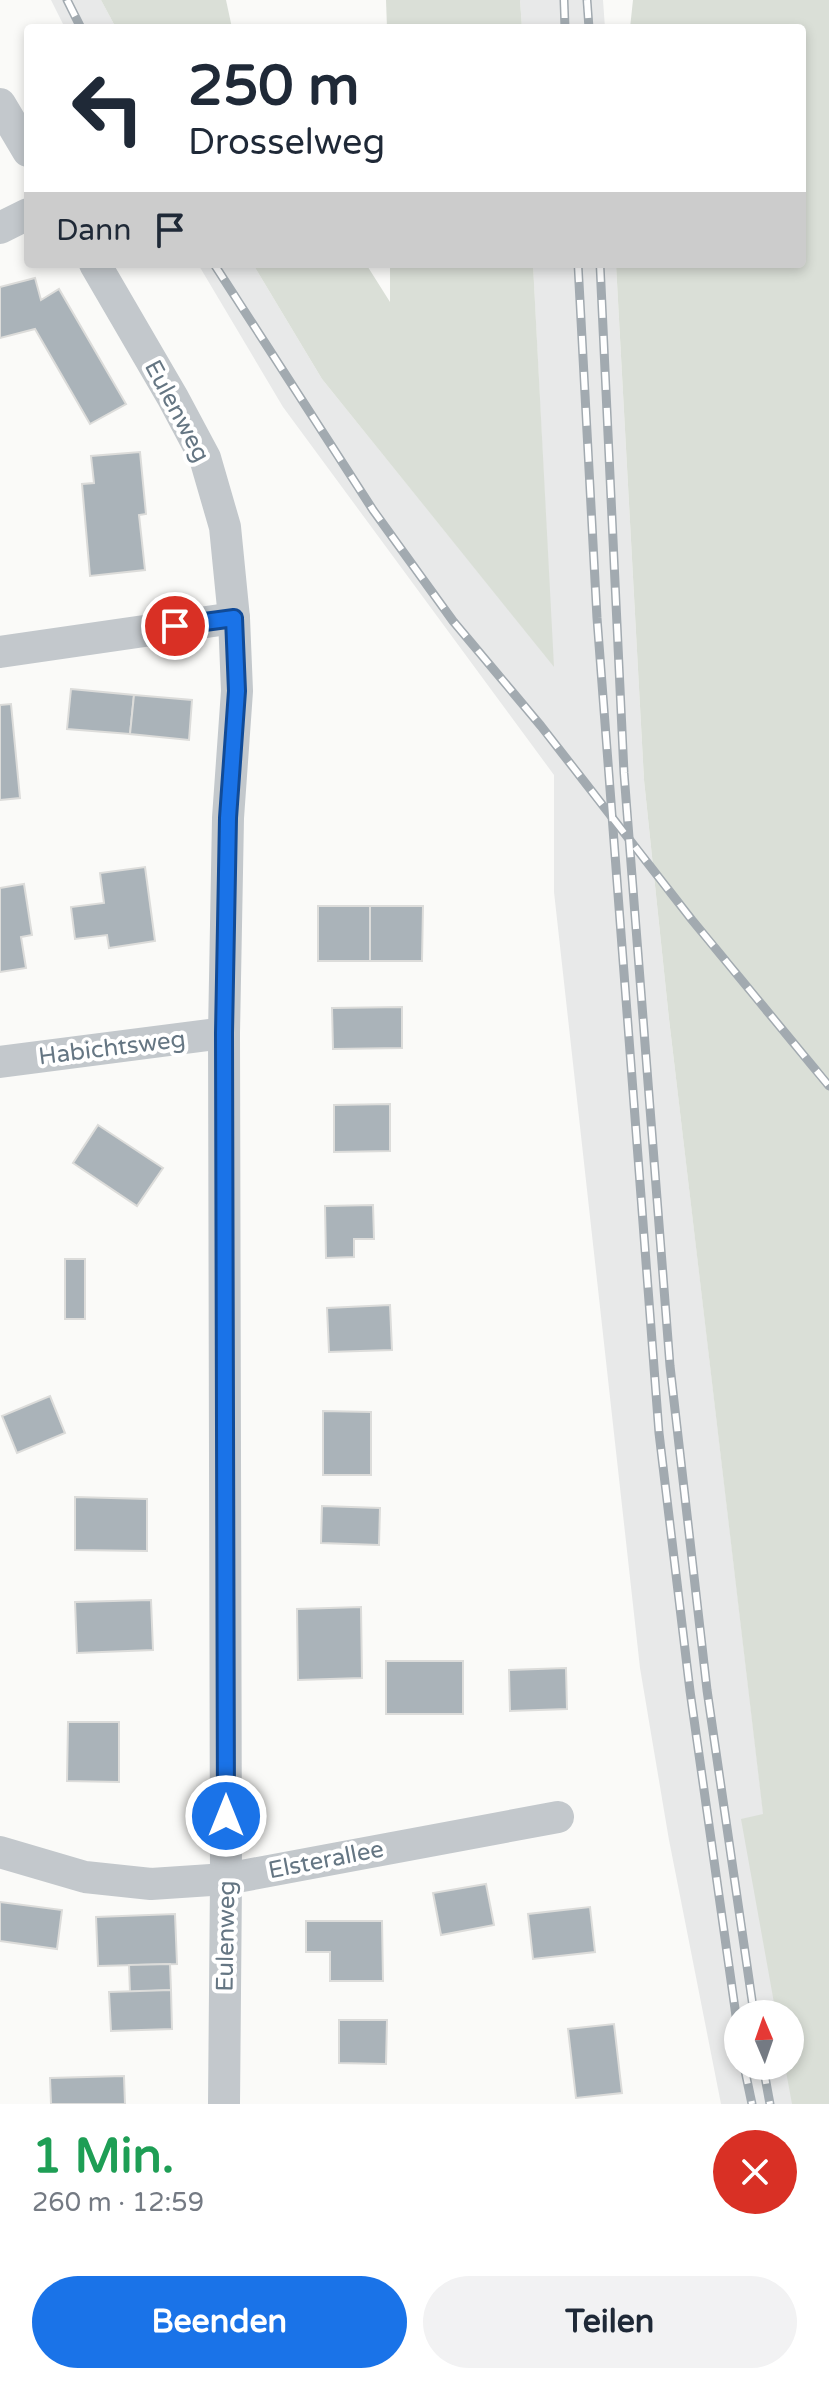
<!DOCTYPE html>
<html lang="de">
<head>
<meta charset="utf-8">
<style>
  body { margin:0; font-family:"Varela Round",sans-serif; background:#f2f2f3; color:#1f2937; height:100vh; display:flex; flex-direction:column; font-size:30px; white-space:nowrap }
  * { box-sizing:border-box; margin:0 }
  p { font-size:26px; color:#747a83 }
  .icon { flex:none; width:44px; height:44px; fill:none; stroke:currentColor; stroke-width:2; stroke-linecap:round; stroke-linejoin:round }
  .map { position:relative; height:2104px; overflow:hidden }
  .drawer { display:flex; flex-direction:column; background:#fff; flex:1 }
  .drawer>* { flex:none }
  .top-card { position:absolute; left:24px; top:24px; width:782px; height:244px; border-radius:8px; box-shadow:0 4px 12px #0003; background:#fff; color:#1f2937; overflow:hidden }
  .needle { width:52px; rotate:358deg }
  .tools { position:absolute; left:724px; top:2000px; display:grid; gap:16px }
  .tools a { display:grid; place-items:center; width:80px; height:80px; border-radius:50%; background:#fff; box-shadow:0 4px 12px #0003; font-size:40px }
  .pin { position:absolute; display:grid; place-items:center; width:68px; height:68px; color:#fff; margin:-34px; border:4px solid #fff; border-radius:50%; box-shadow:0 2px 8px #0007 }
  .me { position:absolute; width:88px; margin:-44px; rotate:0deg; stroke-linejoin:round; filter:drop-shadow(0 0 6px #0008) }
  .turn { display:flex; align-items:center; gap:28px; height:168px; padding:0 32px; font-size:36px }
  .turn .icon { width:104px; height:104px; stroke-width:2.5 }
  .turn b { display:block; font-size:56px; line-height:68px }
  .then { display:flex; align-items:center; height:76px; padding:0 32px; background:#0003; gap:16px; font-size:30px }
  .round { display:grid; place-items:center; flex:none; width:84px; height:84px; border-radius:42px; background:#f2f2f3 }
  .summary { display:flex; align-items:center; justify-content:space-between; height:136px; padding:0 32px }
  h1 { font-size:48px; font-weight:700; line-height:60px; color:#1e9e55 }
  .action { display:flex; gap:16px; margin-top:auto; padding:16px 32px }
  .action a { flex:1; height:92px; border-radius:48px; background:#1a73e8; color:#fff; font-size:32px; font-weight:700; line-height:92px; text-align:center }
  .action a+a { background:#f2f2f3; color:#1f2937 }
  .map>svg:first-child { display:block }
  .built { fill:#e8e9e9; fill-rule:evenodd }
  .green { fill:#dadfd7 }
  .building { fill:#aab3b9; stroke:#dcdcda; stroke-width:2 }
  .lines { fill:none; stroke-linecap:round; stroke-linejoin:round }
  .street { stroke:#c3c8cc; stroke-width:32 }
  .rail-casing { stroke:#a2aab0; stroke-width:9 }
  .rail { stroke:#fff; stroke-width:6; stroke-dasharray:18; stroke-linecap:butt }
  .route-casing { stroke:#114b97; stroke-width:20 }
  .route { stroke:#1a73e8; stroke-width:14 }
  .labels { text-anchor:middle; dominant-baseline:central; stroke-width:8; stroke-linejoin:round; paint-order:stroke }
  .street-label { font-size:24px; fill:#657683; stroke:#fff }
</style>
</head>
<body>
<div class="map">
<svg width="829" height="2104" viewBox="0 0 829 2104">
  <rect width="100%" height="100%" fill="#fafaf8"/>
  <g class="built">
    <polygon points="51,0 101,0 116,28 65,28"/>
    <polygon points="520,0 603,0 605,28 522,28"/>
    <path d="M198 264H253L322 379 553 665 533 264H616L644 780 669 1019 768 1853 818 2104H721L669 1840 640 1668 554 892V775L283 407ZM738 2014H790V2066H738Z"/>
  </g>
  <g class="green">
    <polygon points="101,0 226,0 232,28 116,28"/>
    <polygon points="386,0 520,0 522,28 387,28"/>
    <polygon points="633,0 829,0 829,2104 792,2104 785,2066 790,2066 790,2014 776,2014 741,1819 763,1814 669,1019 644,780 616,264 802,264 802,28 630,28"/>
    <polygon points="253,264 366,264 390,302 390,264 533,264 554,667 322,379"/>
  </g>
  <g class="building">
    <polygon points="35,278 41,300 59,289 126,404 90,424 35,329 0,338 0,287"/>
    <polygon points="140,452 146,514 139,515 145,570 90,576 82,484 94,483 91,456"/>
    <polygon points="71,689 134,695 130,734 67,729"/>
    <polygon points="134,695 192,700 189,740 130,734"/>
    <polygon points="11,704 20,798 0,800 0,705"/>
    <polygon points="145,867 155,941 109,948 107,935 75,939 71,907 104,903 100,873"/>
    <polygon points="24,884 32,935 21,937 26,968 0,972 0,888"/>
    <rect x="318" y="906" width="52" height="55"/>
    <polygon points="370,906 423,906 422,961 370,961"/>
    <polygon points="402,1007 402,1048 333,1049 332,1008"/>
    <polygon points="390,1104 390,1151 334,1152 334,1105"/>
    <polygon points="98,1125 163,1168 137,1206 73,1163"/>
    <polygon points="373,1205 374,1239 354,1239 354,1257 326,1258 325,1206"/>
    <rect x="65" y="1259" width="20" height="60"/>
    <polygon points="390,1305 392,1350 329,1352 327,1308"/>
    <polygon points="50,1396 65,1433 17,1453 2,1416"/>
    <polygon points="323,1411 371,1412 371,1475 323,1475"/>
    <polygon points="75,1497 147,1499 147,1551 75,1550"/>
    <polygon points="322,1506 380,1508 379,1545 321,1543"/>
    <polygon points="151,1600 153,1650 77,1653 75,1602"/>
    <polygon points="361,1607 362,1678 298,1680 297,1609"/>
    <rect x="386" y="1661" width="77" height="53"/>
    <polygon points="566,1668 567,1709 510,1711 509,1670"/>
    <polygon points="68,1722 119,1722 119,1782 67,1781"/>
    <polygon points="486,1884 494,1925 441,1935 433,1893"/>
    <polygon points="0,1902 62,1910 57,1949 0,1941"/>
    <polygon points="590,1907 595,1952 533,1959 528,1914"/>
    <polygon points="175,1914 177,1964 98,1966 96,1917"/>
    <polygon points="306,1921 382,1921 383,1981 330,1981 330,1952 306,1952"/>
    <polygon points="170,1964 171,1990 130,1992 129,1965"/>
    <polygon points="171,1990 172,2029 111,2031 109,1992"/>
    <polygon points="339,2020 387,2020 386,2064 339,2063"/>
    <polygon points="614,2024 622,2093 576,2098 568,2029"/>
    <polygon points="124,2076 125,2104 51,2104 50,2078"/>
  </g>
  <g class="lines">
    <g class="street">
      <polyline points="0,104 28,151"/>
      <polyline points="0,228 28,214"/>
      <polyline points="95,264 173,398 205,458 225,527 234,618 237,691 228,818 224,1033 226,1879 224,2104"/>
      <polyline points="0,652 234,618"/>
      <polyline points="0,1062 224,1033"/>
      <polyline points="0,1852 85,1877 151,1884 226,1879 558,1817"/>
    </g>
    <defs>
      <g id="rail">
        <polyline points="67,0 81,28"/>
        <polyline points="564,0 565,28"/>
        <polyline points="587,0 589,28"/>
        <polyline points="214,264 373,510 453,621 541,726 692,920 829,1086"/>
        <polyline points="578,264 597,618 659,1433 690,1691 738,2030"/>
        <polyline points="600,264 624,773 670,1366 707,1690 754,2014"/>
        <polyline points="744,2066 752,2104"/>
        <polyline points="763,2066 770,2104"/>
      </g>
    </defs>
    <use href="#rail" class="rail-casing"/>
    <use href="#rail" class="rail"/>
  </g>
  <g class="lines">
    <defs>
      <polyline id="route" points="175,626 234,618 237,691 228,818 224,1033 226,1816"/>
    </defs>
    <use href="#route" class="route-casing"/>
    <use href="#route" class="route"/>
  </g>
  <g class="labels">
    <g class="street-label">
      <text transform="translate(177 411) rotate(62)">Eulenweg</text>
      <text transform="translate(112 1048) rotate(-7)">Habichtsweg</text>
      <text transform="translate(326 1860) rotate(-11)">Elsterallee</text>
      <text transform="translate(226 1936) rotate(-89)">Eulenweg</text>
    </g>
  </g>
</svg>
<div class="tools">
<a><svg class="needle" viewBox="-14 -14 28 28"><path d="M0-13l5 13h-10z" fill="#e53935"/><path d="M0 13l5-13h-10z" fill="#747a83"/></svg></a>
</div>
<div class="pin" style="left:175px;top:626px;background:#d93025"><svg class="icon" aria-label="arrive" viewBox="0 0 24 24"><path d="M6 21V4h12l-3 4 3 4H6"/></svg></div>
<svg class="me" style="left:226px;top:1816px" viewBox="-20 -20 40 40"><circle r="17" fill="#1a73e8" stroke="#fff" stroke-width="3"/><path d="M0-11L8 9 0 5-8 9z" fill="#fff"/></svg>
<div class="top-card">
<div class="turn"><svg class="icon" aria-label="left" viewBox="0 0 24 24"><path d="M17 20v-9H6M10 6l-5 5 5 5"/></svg><div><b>250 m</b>Drosselweg</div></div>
<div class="then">Dann<svg class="icon" aria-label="arrive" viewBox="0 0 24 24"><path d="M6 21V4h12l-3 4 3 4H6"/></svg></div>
</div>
</div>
<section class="drawer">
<div class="summary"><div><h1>1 Min.</h1><p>260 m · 12:59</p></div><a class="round" style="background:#d93025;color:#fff"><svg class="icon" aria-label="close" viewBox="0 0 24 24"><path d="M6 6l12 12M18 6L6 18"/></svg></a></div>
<div class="action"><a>Beenden</a><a>Teilen</a></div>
</section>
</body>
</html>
